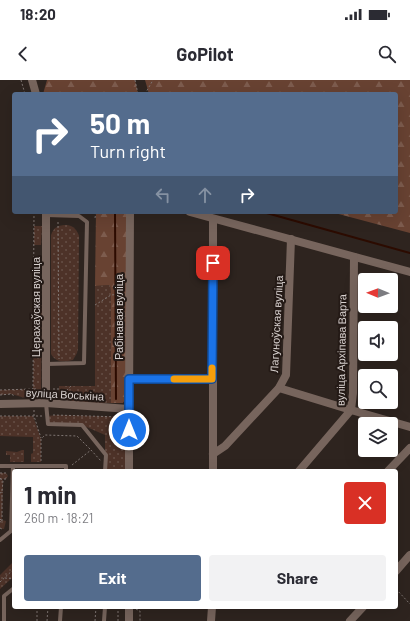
<!DOCTYPE html>
<html lang="en">
<head>
<meta charset="utf-8">
<style>
  body { margin:0; font-family:Barlow,sans-serif; background:#f2f2f3; color:#2b2b33; height:100vh; display:flex; flex-direction:column; font-size:15px; white-space:nowrap }
  * { box-sizing:border-box; margin:0 }
  p { font-size:13px; color:#7c7c81 }
  .icon { flex:none; width:22px; height:22px; fill:none; stroke:currentColor; stroke-width:2; stroke-linecap:round; stroke-linejoin:round }
  .map { position:relative; flex:1; overflow:hidden }
  .details { position:absolute; left:12px; top:389px; width:386px; height:140px; display:flex; flex-direction:column; background:#fff; border-radius:4px; box-shadow:0 4px 16px #0002 }
  .details>* { flex:none }
  .banner { position:absolute; left:12px; top:12px; width:386px; height:122px; border-radius:4px; box-shadow:0 4px 16px #0002; background:#546c8d; color:#fff; overflow:hidden }
  .needle { width:26px; rotate:271deg }
  .controls { position:absolute; left:358px; top:193px; display:grid; gap:8px }
  .controls a { display:grid; place-items:center; width:40px; height:40px; border-radius:4px; background:#fff; box-shadow:0 4px 16px #0002; font-size:20px }
  .pin { position:absolute; display:grid; place-items:center; width:34px; height:34px; color:#fff; margin:-17px; border-radius:8px; box-shadow:0 2px 6px #0006 }
  .me { position:absolute; width:44px; margin:-22px; rotate:0deg; stroke-linejoin:round; filter:drop-shadow(0 0 3px #0008) }
  .turn { display:flex; align-items:center; gap:14px; height:84px; padding:0 12px; font-size:18px }
  .turn .icon { width:52px; height:52px; stroke-width:2.5 }
  .turn b { display:block; font-size:28px; line-height:34px }
  .lanes { display:flex; align-items:center; height:38px; padding:0 12px; background:#0003; justify-content:center; gap:20px; direction:ltr }
  .lanes .off { opacity:.35 }
  .round { display:grid; place-items:center; flex:none; width:42px; height:42px; border-radius:4px; background:#f2f2f3 }
  .overview { display:flex; align-items:center; justify-content:space-between; height:68px; padding:0 12px }
  h1 { font-size:24px; font-weight:700; line-height:30px }
  .button { display:flex; gap:8px; margin-top:auto; padding:8px 12px }
  .button a { flex:1; height:46px; border-radius:4px; background:#546c8d; color:#fff; font-size:16px; font-weight:700; line-height:46px; text-align:center }
  .button a+a { background:#f2f2f3; color:#2b2b33 }
  .status { display:flex; justify-content:space-between; align-items:center; height:28px; padding:0 20px; background:#fff; direction:ltr }
  .status svg { height:11px; fill:currentColor }
  header { display:flex; justify-content:space-between; align-items:center; height:52px; padding:0 12px; background:#fff; font-size:18px; font-weight:700 }
  .map>svg:first-child { display:block }
  .grass { fill:url(#grass-dots) }
  .forest { fill:url(#forest-firs) }
  .lines { fill:none; stroke-linecap:round; stroke-linejoin:round }
  .stream { stroke:#2c0b00; stroke-width:2 }
  .path { stroke:#7e7572; stroke-width:1; stroke-dasharray:2 2; stroke-linecap:butt }
  .service { stroke:#77655d; stroke-width:4 }
  .minor { stroke:#77655d; stroke-width:8 }
  .tertiary { stroke:#77655d; stroke-width:8 }
  .route-casing { stroke:#114b97; stroke-width:10 }
  .route { stroke:#1a73e8; stroke-width:7 }
  .slow { stroke:#f59e0b; stroke-width:7 }
  .labels { text-anchor:middle; dominant-baseline:central; stroke-width:4; stroke-linejoin:round; paint-order:stroke }
  .street-label { font-size:11px; fill:#d7d0ce; stroke:#241a16 }
</style>
</head>
<body>
<div class="status"><b>18:20</b><svg viewBox="0 0 49 12"><path d="M0 12V9h3v3zM5 12V6h3v6zM10 12V3h3v9zM15 12V0h3v12zM26 1h20v11H26zM47 4h2v5h-2z"/></svg></div>
<header><svg class="icon" aria-label="back" viewBox="0 0 24 24"><path d="M15 5l-7 7 7 7"/></svg>GoPilot<svg class="icon" aria-label="search" viewBox="0 0 24 24"><circle cx="10" cy="10" r="6"/><path d="M15 15l6 6"/></svg></header>
<div class="map">
<svg width="410" height="541" viewBox="0 0 410 541">
  <defs>
    <pattern id="grass-dots" width="8" height="8" patternUnits="userSpaceOnUse"><rect width="8" height="8" fill="#4d3228"/><path d="M2 2h.1M6 6h.1" fill="none" stroke="#664f46" stroke-width="1.8" stroke-linecap="round"/></pattern>
    <pattern id="forest-firs" width="22" height="20" patternUnits="userSpaceOnUse"><rect width="22" height="20" fill="#684232"/><path d="M5 1l3.5 6h-7zM16 11l3.5 6h-7z" fill="#7d5c4e"/></pattern>
  </defs>
  <rect width="100%" height="100%" fill="#2e241f"/>
  <g class="grass">
    <path d="M67 145C74 146 77 150 79 156L78 269 77 273 73 280C64 282 56 283 51 274V155C54 147 58 145 67 145Z"/>
    <polygon points="34,146 42,146 41,165 34,165"/>
    <rect x="34" y="185" width="7" height="34"/>
    <polygon points="110,205 111,215 111,323 76,322 59,318 59,306 95,306 95,206"/>
    <path d="M34 225H42L41 313C32 324 20 315 10 314 7 314 3 315 0 315V310L33 309Z"/>
    <polygon points="57,335 129,337 129,391 105,391 105,355 82,345 48,344 48,336"/>
    <polygon points="0,336 33,336 41,359 41,382 31,382 31,374 33,373 33,357 0,356"/>
    <polygon points="22,370 24,370 24,382 10,382 10,375 6,375 6,371 17,372"/>
    <polygon points="0,393 6,393 8,396 6,399 2,399 3,401 2,440 6,441 4,449 2,449 0,448"/>
    <polygon points="14,481 14,499 11,499 0,509 0,495"/>
  </g>
  <g class="forest">
    <polygon points="47,0 135,0 138,14 43,14"/>
    <polygon points="145,0 410,0 410,153 331,132 396,132 396,14 149,14"/>
    <polygon points="96,132 126,132 126,318 123,323 111,323 111,215 110,205 95,206"/>
  </g>
  <g class="lines">
    <g class="stream">
      <polyline points="115,132 116,319"/>
      <polyline points="263,132 410,173"/>
    </g>
    <g class="path">
      <polyline points="21,0 25,14"/>
      <polyline points="135,0 138,14"/>
      <polyline points="145,14 153,0"/>
      <polyline points="95,138 96,132"/>
      <polyline points="58,142 59,279"/>
      <polyline points="95,225 111,215 121,214"/>
      <polyline points="53,309 59,309"/>
      <polyline points="0,310 33,309 34,132"/>
      <polyline points="0,315 11,314 15,316"/>
      <polyline points="33,316 33,309 38,309"/>
      <polyline points="61,316 71,306"/>
      <polyline points="34,330 34,336 41,358"/>
      <polyline points="53,335 122,337"/>
      <polyline points="0,336 42,336"/>
      <polyline points="41,381 41,359 45,355 77,356 91,370"/>
      <polyline points="72,385 91,370 101,381"/>
      <polyline points="0,393 6,393 7,395"/>
      <polyline points="0,398 3,401 2,412 0,413"/>
      <polyline points="0,399 6,399 7,398"/>
      <polyline points="0,439 2,441 0,442"/>
      <polyline points="2,441 2,412"/>
      <polyline points="0,448 2,449"/>
      <polyline points="5,498 14,499"/>
      <polyline points="0,502 14,489"/>
      <polyline points="396,509 410,524"/>
      <polyline points="136,529 140,531 140,541"/>
      <polyline points="37,541 37,527"/>
      <polyline points="47,541 48,527"/>
      <polyline points="95,541 96,527"/>
      <polyline points="118,541 118,527"/>
    </g>
    <g class="service">
      <polyline points="46,284 84,283 87,142 79,136 46,135"/>
      <polyline points="46,323 48,344 82,345 106,375 105,391"/>
      <polyline points="0,386 66,386 66,391"/>
      <polyline points="0,460 11,451 13,386"/>
      <polyline points="4,541 4,516 14,508"/>
      <polyline points="60,541 61,527"/>
      <polyline points="104,541 105,527"/>
    </g>
    <g class="minor">
      <polyline points="32,0 36,14"/>
      <polyline points="190,132 410,192"/>
      <polyline points="129,299 212,299"/>
      <polyline points="279,308 351,330 410,347"/>
      <polyline points="46,323 46,132"/>
      <polyline points="129,329 130,132"/>
      <polyline points="213,374 225,366 279,308 286,295 291,159"/>
      <polyline points="213,391 213,139"/>
      <polyline points="299,391 351,330 353,313 354,177"/>
      <polyline points="388,391 410,368"/>
      <polyline points="396,491 410,475"/>
      <polyline points="211,541 212,527"/>
      <polyline points="350,541 363,527"/>
    </g>
    <g class="tertiary">
      <polyline points="0,324 46,323 129,329 129,391"/>
      <polyline points="129,541 129,527"/>
    </g>
  </g>
  <g class="lines">
    <defs>
      <polyline id="route" points="129,350 129,299 212,299 213,183"/>
    </defs>
    <use href="#route" class="route-casing"/>
    <use href="#route" class="route"/>
    <polyline class="slow" points="174,299 212,299 212,288"/>
  </g>
  <g class="labels">
    <g class="street-label">
      <text transform="translate(35 227) rotate(-90)">Церахаўская вуліца</text>
      <text transform="translate(118 237) rotate(-90)">Рабінавая вуліца</text>
      <text transform="translate(276 244) rotate(-87)">Лагуноўская вуліца</text>
      <text transform="translate(341 270) rotate(-89)">вуліца Архіпава Варта</text>
      <text transform="translate(65 314) rotate(3)">вуліца Воськіна</text>
    </g>
  </g>
</svg>
<div class="controls">
<a><svg class="needle" viewBox="-14 -14 28 28"><path d="M0-13l5 13h-10z" fill="#e53935"/><path d="M0 13l5-13h-10z" fill="#7c7c81"/></svg></a>
<a><svg class="icon" aria-label="sound" viewBox="0 0 24 24"><path d="M4 9h4l5-4v14l-5-4H4zM17 9q2 3 0 6"/></svg></a>
<a><svg class="icon" aria-label="search" viewBox="0 0 24 24"><circle cx="10" cy="10" r="6"/><path d="M15 15l6 6"/></svg></a>
<a><svg class="icon" aria-label="layers" viewBox="0 0 24 24"><path d="M12 4l9 5-9 5-9-5zM3 14l9 5 9-5"/></svg></a>
</div>
<div class="pin" style="left:213px;top:183px;background:#d93025"><svg class="icon" aria-label="arrive" viewBox="0 0 24 24"><path d="M6 21V4h12l-3 4 3 4H6"/></svg></div>
<svg class="me" style="left:129px;top:350px" viewBox="-20 -20 40 40"><circle r="17" fill="#1a73e8" stroke="#fff" stroke-width="3"/><path d="M0-11L8 9 0 5-8 9z" fill="#fff"/></svg>
<div class="banner">
<div class="turn"><svg class="icon" aria-label="right" viewBox="0 0 24 24"><path d="M7 20v-9h11M14 6l5 5-5 5"/></svg><div><b>50 m</b>Turn right</div></div>
<div class="lanes"><svg class="icon off" aria-label="left" viewBox="0 0 24 24"><path d="M17 20v-9H6M10 6l-5 5 5 5"/></svg><svg class="icon off" aria-label="ahead" viewBox="0 0 24 24"><path d="M12 20V5M6 11l6-6 6 6"/></svg><svg class="icon" aria-label="right" viewBox="0 0 24 24"><path d="M7 20v-9h11M14 6l5 5-5 5"/></svg></div>
</div>
<section class="details">
<div class="overview"><div><h1>1 min</h1><p>260 m · 18:21</p></div><a class="round" style="background:#d93025;color:#fff"><svg class="icon" aria-label="close" viewBox="0 0 24 24"><path d="M6 6l12 12M18 6L6 18"/></svg></a></div>
<div class="button"><a>Exit</a><a>Share</a></div>
</section>
</div>
</body>
</html>
